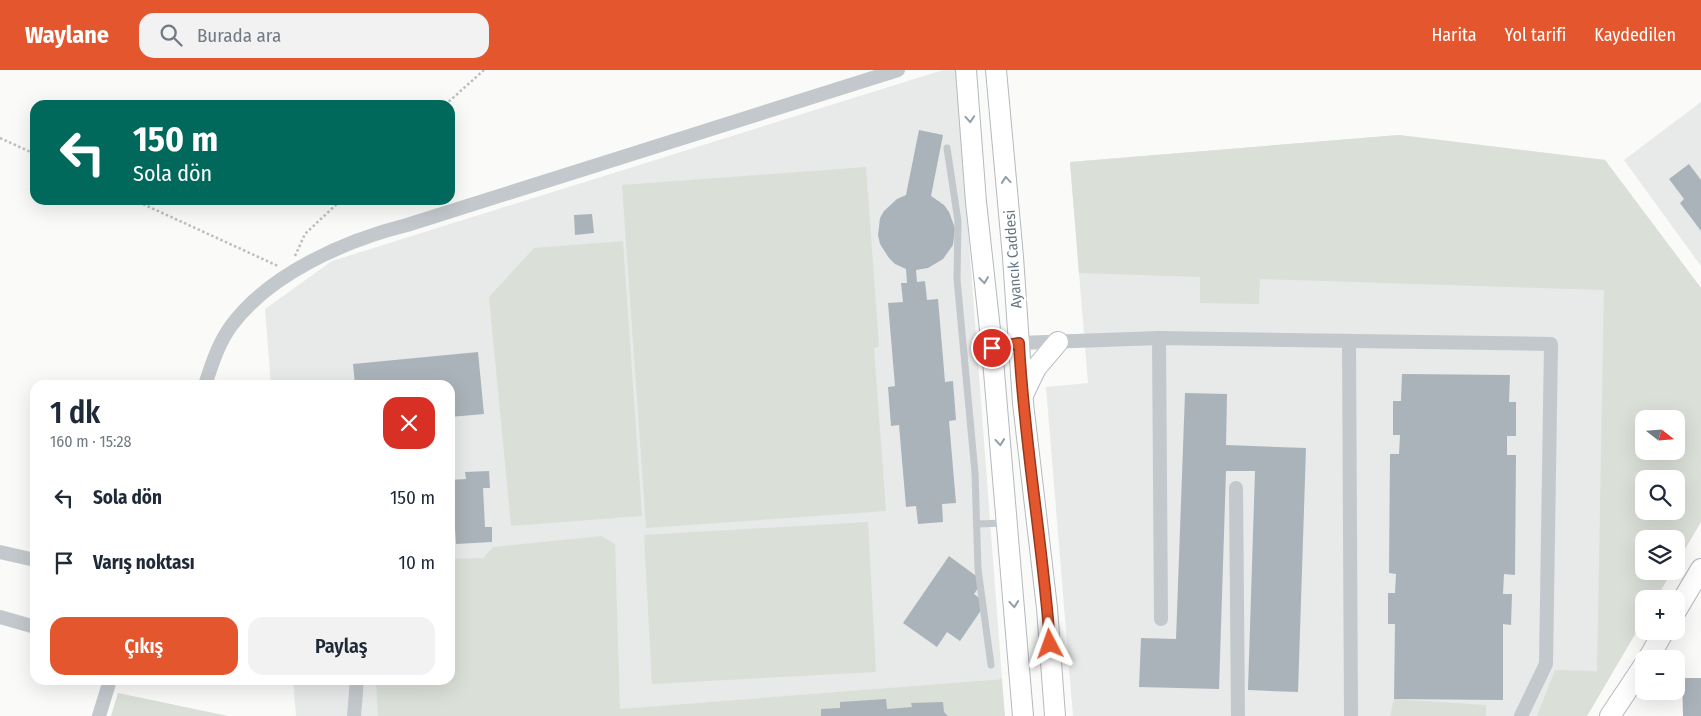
<!DOCTYPE html>
<html lang="tr">
<head>
<meta charset="utf-8">
<style>
  body { margin:0; font-family:"Fira Sans Condensed",sans-serif; background:#f2f2f3; color:#1f2937; height:100vh; display:flex; flex-direction:column; font-size:19px; white-space:nowrap }
  * { box-sizing:border-box; margin:0 }
  p { font-size:16px; color:#747a83 }
  .icon { flex:none; width:28px; height:28px; fill:none; stroke:currentColor; stroke-width:2; stroke-linecap:round; stroke-linejoin:round }
  .map { position:relative; flex:1; overflow:hidden }
  .details { position:absolute; left:30px; top:310px; width:425px; height:305px; display:flex; flex-direction:column; background:#fff; border-radius:15px; box-shadow:0 5px 20px #0002 }
  .details>* { flex:none }
  .banner { position:absolute; left:30px; top:30px; width:425px; height:105px; border-radius:15px; box-shadow:0 5px 20px #0002; background:#00695c; color:#fff; overflow:hidden }
  .needle { width:32px; rotate:107deg }
  .fabs { position:absolute; left:1635px; top:340px; display:grid; gap:10px }
  .fabs a { display:grid; place-items:center; width:50px; height:50px; border-radius:10px; background:#fff; box-shadow:0 5px 20px #0002; font-size:25px }
  .pin { position:absolute; display:grid; place-items:center; width:42px; height:42px; color:#fff; margin:-21px; border:2px solid #fff; border-radius:50%; box-shadow:0 1px 5px #0007 }
  .me { position:absolute; width:55px; margin:-28px; rotate:356deg; stroke-linejoin:round; filter:drop-shadow(0 0 4px #0008) }
  .turn { display:flex; align-items:center; gap:18px; height:105px; padding:0 20px; font-size:22px }
  .turn .icon { width:65px; height:65px; stroke-width:2.5 }
  .turn b { display:block; font-size:35px; line-height:42px }
  .round { display:grid; place-items:center; flex:none; width:52px; height:52px; border-radius:15px; background:#f2f2f3 }
  .head { display:flex; align-items:center; justify-content:space-between; height:85px; padding:0 20px }
  h1 { font-size:30px; font-weight:600; line-height:38px }
  .cta { display:flex; gap:10px; margin-top:auto; padding:10px 20px }
  .cta a { flex:1; height:58px; border-radius:15px; background:#e4572e; color:#fff; font-size:20px; font-weight:600; line-height:58px; text-align:center }
  .cta a+a { background:#f2f2f3; color:#1f2937 }
  ul { padding:0; list-style:none }
  li { display:flex; align-items:center; gap:15px; height:65px; padding:0 20px }
  li div { flex:1 }
  li b { display:block; font-size:19px }
  li em { font-style:normal }
  header { display:flex; align-items:center; gap:30px; box-sizing:border-box; height:70px; padding:0 25px; background:#e4572e; color:#fff }
  header strong { font-size:24px }
  nav { display:flex; gap:28px; margin-inline-start:auto; font-size:18px }
  .search { width:350px; height:45px; background:#f2f2f3; display:flex; align-items:center; gap:12px; box-sizing:border-box; padding:0 18px; border-radius:15px; color:#747a83; font-size:19px }
  .map>svg:first-child { display:block }
  .built { fill:#e8e9e9; fill-rule:evenodd }
  .green { fill:#dadfd7; fill-rule:evenodd }
  .building { fill:#aab3b9 }
  .lines { fill:none; stroke-linecap:round; stroke-linejoin:round }
  .secondary-casing { stroke:#b3babf; stroke-width:22 }
  .path { stroke:#bbbfc2; stroke-width:2.5; stroke-dasharray:2.5 2.5; stroke-linecap:butt }
  .lane { stroke:#c3c8cc; stroke-width:7 }
  .street { stroke:#c3c8cc; stroke-width:14 }
  .secondary { stroke:#fff; stroke-width:20 }
  .oneway { stroke:#939fa8 }
  .route-casing { stroke:#94391e; stroke-width:12 }
  .route { stroke:#e4572e; stroke-width:9 }
  .labels { text-anchor:middle; dominant-baseline:central; stroke-width:5; stroke-linejoin:round; paint-order:stroke }
  .street-label { font-size:15px; fill:#657683; stroke:#fff }
</style>
</head>
<body>
<header>
<strong>Waylane</strong>
<div class="search"><svg class="icon" aria-label="search" viewBox="0 0 24 24"><circle cx="10" cy="10" r="6"/><path d="M15 15l6 6"/></svg>Burada ara</div>
<nav><a>Harita</a><a>Yol tarifi</a><a>Kaydedilen</a></nav>
</header>
<div class="map">
<svg width="1701" height="646" viewBox="0 0 1701 646">
  <rect width="100%" height="100%" fill="#fafaf8"/>
  <g class="built">
    <polygon points="943,0 956,0 1002,609 536,646 296,646 293,610 450,610 450,315 271,315 265,239 332,191"/>
    <polygon points="1701,32 1701,196 1624,90"/>
    <path d="M1399 65 1605 90 1701 218V452L1676 494V469H1644V501H1672L1656 529H1644V549L1587 646H1073L1046 317 1088 313 1070 92ZM1644 349H1676V381H1644ZM1644 409H1676V441H1644Z"/>
  </g>
  <g class="green">
    <path d="M1399 65 1605 90 1701 218V452L1676 494V469H1644V501H1672L1656 529H1644V549L1587 646H1537L1555 600 1597 601 1604 220 1260 209 1259 234 1200 233V207L1079 203 1070 92ZM1644 349H1676V381H1644ZM1644 409H1676V441H1644Z"/>
    <polygon points="866,97 879,277 874,278 886,441 646,458 622,115"/>
    <polygon points="623,171 642,446 511,456 489,227 534,178"/>
    <polygon points="868,452 876,602 652,614 644,465"/>
    <polygon points="601,466 615,474 620,639 1002,609 1005,646 378,646 376,610 450,610 450,489 483,488 493,477"/>
    <polygon points="118,623 228,646 111,646"/>
    <polygon points="1394,629 1486,635 1486,646 1390,646"/>
  </g>
  <g class="building">
    <polygon points="919,60 943,65 931,126 944,135 949,142 955,158 953,175 943,189 928,198 916,200 917,212 925,211 927,230 938,229 945,312 953,311 956,350 949,351 956,433 942,434 943,452 918,454 916,436 906,437 899,355 891,356 888,317 895,316 888,233 903,232 901,213 907,213 906,199 895,194 889,188 880,174 878,165 880,148 884,141 897,129 906,125"/>
    <polygon points="1689,94 1701,110 1701,161 1680,133 1684,129 1669,109"/>
    <polygon points="592,144 594,163 575,165 574,145"/>
    <polygon points="478,282 484,344 450,347 450,315 355,315 353,294"/>
    <polygon points="1402,304 1510,305 1509,332 1516,332 1516,366 1507,366 1507,385 1516,385 1515,505 1504,504 1503,524 1512,524 1511,555 1503,554 1503,630 1394,629 1395,554 1388,554 1388,523 1395,523 1396,504 1389,503 1390,384 1399,384 1400,365 1393,365 1393,331 1401,331"/>
    <polygon points="1185,323 1227,324 1226,375 1306,378 1298,622 1248,620 1255,401 1226,401 1219,619 1139,617 1141,568 1176,569"/>
    <polygon points="489,401 490,418 483,418 485,457 492,457 492,472 456,474 454,442 450,442 450,410 466,409 465,402"/>
    <polygon points="949,486 983,511 974,524 986,533 960,571 947,562 937,577 903,553"/>
    <polygon points="1682,608 1701,608 1701,646 1683,646"/>
    <polygon points="886,629 887,639 912,637 911,633 943,632 944,642 948,646 821,646 821,639 840,638 840,632"/>
  </g>
  <g class="lines">
    <defs>
      <g id="secondary">
        <polyline points="966,0 976,132 992,278 1023,646"/>
        <polyline points="996,0 1013,187 1023,333 1047,538 1055,646"/>
        <polyline points="1023,325 1036,298 1058,272"/>
        <polyline points="1676,541 1701,499"/>
        <polyline points="1648,589 1664,561"/>
        <polyline points="1610,646 1644,595"/>
      </g>
    </defs>
    <use href="#secondary" class="secondary-casing"/>
    <g class="path">
      <polyline points="445,35 484,0"/>
      <polyline points="0,68 35,84"/>
      <polyline points="134,130 278,196"/>
      <polyline points="295,186 305,164 341,130"/>
    </g>
    <g class="lane">
      <polyline points="947,78 958,151 957,209 975,403 978,499 991,595"/>
      <polyline points="977,454 1004,453"/>
    </g>
    <g class="street">
      <polyline points="1159,268 1161,549"/>
      <polyline points="1349,271 1351,646"/>
      <polyline points="992,278 1019,273 1159,268 1551,274 1546,594 1521,646"/>
      <path d="M205 315C212 294 218 274 231 256 269 204 346 170 407 155L898 0"/>
      <polyline points="1236,418 1238,646"/>
      <polyline points="0,482 35,490"/>
      <polyline points="0,547 35,557"/>
      <polyline points="99,646 110,610"/>
      <polyline points="354,646 357,610"/>
    </g>
    <use href="#secondary" class="secondary"/>
  </g>
  <defs><path id="oneway-chevron" d="M-2-3.5L2.5 0L-2 3.5" fill="none" stroke-width="1.6" stroke-linecap="round" stroke-linejoin="round" transform="scale(1.25)"/></defs>
  <g class="oneway">
    <use href="#oneway-chevron" transform="translate(970 49) rotate(86)"/>
    <use href="#oneway-chevron" transform="translate(1006 110) rotate(-95)"/>
    <use href="#oneway-chevron" transform="translate(984 210) rotate(84)"/>
    <use href="#oneway-chevron" transform="translate(1000 372) rotate(85)"/>
    <use href="#oneway-chevron" transform="translate(1014 534) rotate(85)"/>
  </g>
  <g class="lines">
    <defs>
      <path id="route" d="M992 278 1019 273C1024 374 1043 473 1050 574"/>
    </defs>
    <use href="#route" class="route-casing"/>
    <use href="#route" class="route"/>
  </g>
  <g class="labels">
    <g class="street-label">
      <text transform="translate(1013 189) rotate(-94)">Ayancık Caddesi</text>
    </g>
  </g>
</svg>
<div class="fabs">
<a><svg class="needle" viewBox="-14 -14 28 28"><path d="M0-13l5 13h-10z" fill="#e53935"/><path d="M0 13l5-13h-10z" fill="#747a83"/></svg></a>
<a><svg class="icon" aria-label="search" viewBox="0 0 24 24"><circle cx="10" cy="10" r="6"/><path d="M15 15l6 6"/></svg></a>
<a><svg class="icon" aria-label="layers" viewBox="0 0 24 24"><path d="M12 4l9 5-9 5-9-5zM3 14l9 5 9-5"/></svg></a>
<a>+</a>
<a>−</a>
</div>
<div class="pin" style="left:992px;top:278px;background:#d93025"><svg class="icon" aria-label="arrive" viewBox="0 0 24 24"><path d="M6 21V4h12l-3 4 3 4H6"/></svg></div>
<svg class="me" style="left:1050px;top:574px" viewBox="-20 -20 40 40"><path d="M0-17L14 15 0 8-14 15z" fill="#e4572e" stroke="#fff" stroke-width="4"/></svg>
<div class="banner">
<div class="turn"><svg class="icon" aria-label="left" viewBox="0 0 24 24"><path d="M17 20v-9H6M10 6l-5 5 5 5"/></svg><div><b>150 m</b>Sola dön</div></div>
</div>
<section class="details">
<div class="head"><div><h1>1 dk</h1><p>160 m · 15:28</p></div><a class="round" style="background:#d93025;color:#fff"><svg class="icon" aria-label="close" viewBox="0 0 24 24"><path d="M6 6l12 12M18 6L6 18"/></svg></a></div>
<ul>
<li><svg class="icon" aria-label="left" viewBox="0 0 24 24"><path d="M17 20v-9H6M10 6l-5 5 5 5"/></svg><div><b>Sola dön</b></div><em>150 m</em></li>
<li><svg class="icon" aria-label="arrive" viewBox="0 0 24 24"><path d="M6 21V4h12l-3 4 3 4H6"/></svg><div><b>Varış noktası</b></div><em>10 m</em></li>
</ul>
<div class="cta"><a>Çıkış</a><a>Paylaş</a></div>
</section>
</div>
</body>
</html>
